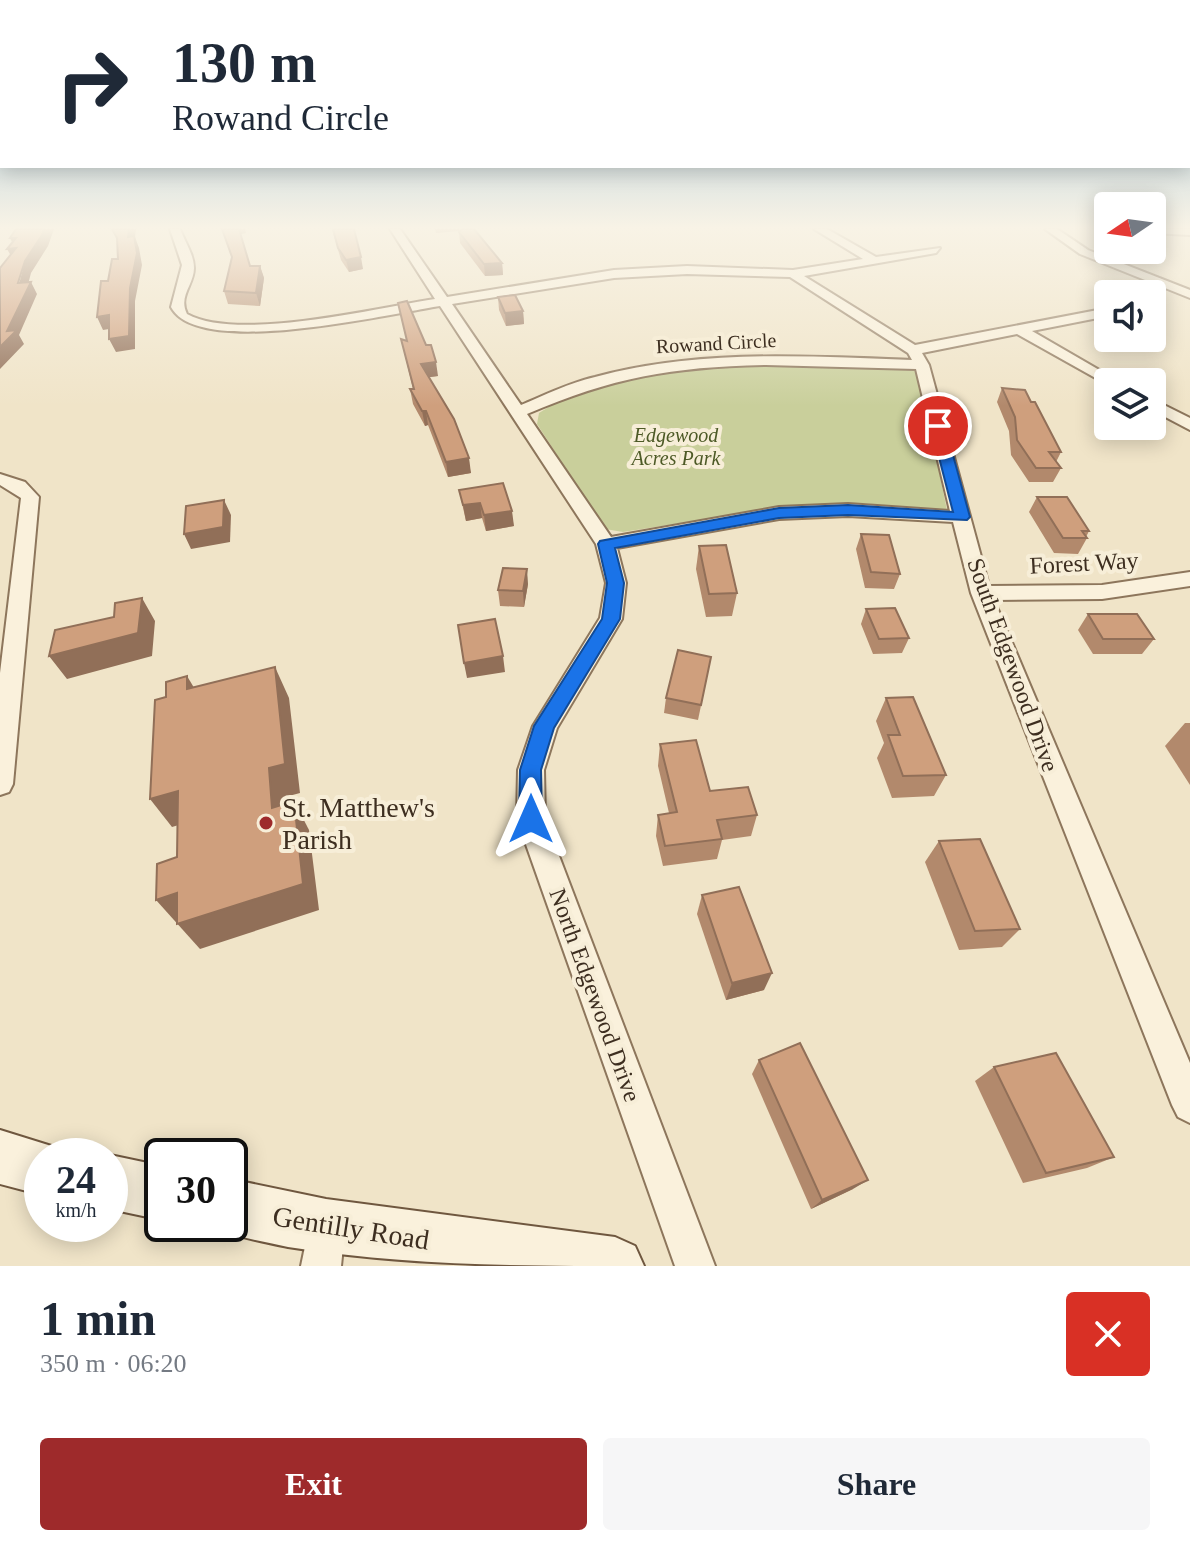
<!DOCTYPE html>
<html lang="en">
<head>
<meta charset="utf-8">
<style>
  body { margin:0; font-family:Georgia,serif; background:#f6f6f7; color:#1f2937; height:100vh; display:flex; flex-direction:column; font-size:30px; white-space:nowrap }
  * { box-sizing:border-box; margin:0 }
  p { font-size:26px; color:#747a83 }
  .icon { flex:none; width:44px; height:44px; fill:none; stroke:currentColor; stroke-width:2; stroke-linecap:round; stroke-linejoin:round }
  .map { position:relative; height:1266px; overflow:hidden }
  .panel { display:flex; flex-direction:column; background:#fff; flex:1 }
  .panel>* { flex:none }
  .top-card { position:absolute; left:0px; top:0px; width:1190px; height:168px; box-shadow:0 4px 20px #0003; background:#fff; color:#1f2937; overflow:hidden }
  .needle { width:52px; rotate:257deg }
  .buttons { position:absolute; left:1094px; top:192px; display:grid; gap:16px }
  .buttons a { display:grid; place-items:center; width:72px; height:72px; border-radius:8px; background:#fff; box-shadow:0 4px 20px #0003; font-size:40px }
  .speed { position:absolute; left:24px; top:1138px; display:flex; gap:16px; font-size:40px; font-weight:700; text-align:center }
  .speed>* { display:grid; place-content:center; width:104px; height:104px; border-radius:50%; background:#fff; box-shadow:0 4px 20px #0003; line-height:1 }
  .speed small { font-size:20px; font-weight:400 }
  .speed .limit { border:4px solid #111; border-radius:12px; background:#fff; color:#111 }
  .pin { position:absolute; display:grid; place-items:center; width:68px; height:68px; color:#fff; margin:-34px; border:4px solid #fff; border-radius:50%; box-shadow:0 2px 8px #0007 }
  .me { position:absolute; width:88px; margin:-44px; rotate:0deg; stroke-linejoin:round; filter:drop-shadow(0 0 6px #0008) }
  .turn { display:flex; align-items:center; gap:28px; height:168px; padding:0 40px; font-size:36px }
  .turn .icon { width:104px; height:104px; stroke-width:2.5 }
  .turn b { display:block; font-size:56px; line-height:68px }
  .round { display:grid; place-items:center; flex:none; width:84px; height:84px; border-radius:8px; background:#f6f6f7 }
  .headline { display:flex; align-items:center; justify-content:space-between; height:136px; padding:0 40px }
  h1 { font-size:48px; font-weight:800; line-height:60px }
  .cta { display:flex; gap:16px; margin-top:auto; padding:16px 40px }
  .cta a { flex:1; height:92px; border-radius:8px; background:#9e2a2b; color:#fff; font-size:32px; font-weight:800; line-height:92px; text-align:center }
  .cta a+a { background:#f6f6f7; color:#1f2937 }
  .map>svg:first-child { display:block }
  .green { fill:#c9cf9b }
  .lines { fill:none; stroke-linecap:round; stroke-linejoin:round }
  .street-casing { stroke:#8d765c; stroke-width:4 }
  .secondary-casing { stroke:#6f573f; stroke-width:4 }
  .street { fill:#faf1dc; fill-rule:evenodd }
  .secondary { fill:#faf1dc; fill-rule:evenodd }
  .wall { fill:#b2896c }
  .shaded-wall { fill:#916f58 }
  .building { fill:#cf9f7d; stroke:#916f58; stroke-width:2 }
  .route { fill:#1a73e8; stroke:#114b97; stroke-width:2 }
  .poi-dot { fill:#9e2a2b; stroke:#f7eed8; stroke-width:3 }
  .labels { text-anchor:middle; dominant-baseline:central; stroke-width:8; stroke-linejoin:round; paint-order:stroke }
  .far-street-label { font-size:20px; fill:#3d2e20; stroke:#f7eed8 }
  .far-park-label { font-size:20px; font-style:italic; fill:#4d5a26; stroke:#f7eed8 }
  .street-label { font-size:24px; fill:#3d2e20; stroke:#f7eed8 }
  .near-poi-label { font-size:28px; fill:#3d2e20; stroke:#f7eed8; text-anchor:start }
  .near-street-label { font-size:28px; fill:#3d2e20; stroke:#f7eed8 }
</style>
</head>
<body>
<div class="map">
<svg width="1190" height="1266" viewBox="0 0 1190 1266">
  <rect width="100%" height="100%" fill="#f0e4c8"/>
  <path class="green" d="M760 365 912 369 919 375 947 510 859 503 798 505 623 532 605 529 537 424 539 413C603 370 686 369 760 365Z"/>
  <g class="lines">
    <defs>
      <g id="street">
        <path d="M170 229H180C185 242 194 255 194 268 194 285 178 296 187 314 238 342 376 308 435 299L390 229H400L447 297 614 270 687 266 793 270 863 259 814 229H827L876 257 940 248 936 253 804 276 915 345 1108 308V316L1032 331 1120 382H1108V385L1017 334 922 353 929 365 989 586 1102 585 1190 572V586L1102 599 994 600 1190 1063V1123L1178 1117 1172 1105 971 593 953 522 848 516 779 519 617 548 626 583 622 619 557 728 544 770 545 819 715 1266H675L517 819 518 770 533 726 600 618 606 583 596 544 440 306C388 314 198 359 171 307L182 265ZM687 274 790 277 908 353 912 360C807 356 698 349 595 377 569 383 545 395 521 405L452 304 614 278ZM766 365 916 369 950 511 848 504 779 507 611 537 527 414C614 377 672 367 766 365Z"/>
        <polygon points="1045,229 1057,229 1088,250 1190,290 1190,298 1080,254"/>
        <polygon points="1152,229 1190,229 1190,235 1152,233"/>
        <polygon points="1152,399 1190,418 1190,430 1152,410"/>
        <polygon points="0,474 25,482 39,497 13,784 9,792 0,795 0,673 21,498 0,485"/>
        <polygon points="326,1208 340,1213 345,1227 341,1266 301,1266 312,1213"/>
      </g>
      <g id="secondary">
        <polygon points="0,1130 61,1149 64,1156 42,1156 42,1195 0,1184"/>
        <polygon points="110,1155 162,1166 162,1220 110,1209"/>
        <path d="M230 1179 326 1199 615 1237 635 1246 644 1266C523 1266 407 1266 288 1247 261 1241 235 1237 210 1227L230 1224Z"/>
      </g>
    </defs>
    <use href="#street" class="street-casing"/>
    <use href="#secondary" class="secondary-casing"/>
    <use href="#street" class="street"/>
    <use href="#secondary" class="secondary"/>
  </g>
  <g class="wall">
    <polygon points="222,229 246,233 240,234 250,266 260,266 264,278 260,306 228,304 224,291 232,257"/>
    <polygon points="332,229 363,269 349,272 341,260"/>
    <polygon points="459,232 502,263 503,275 485,276 460,243"/>
    <polygon points="498,297 523,311 524,324 506,326 499,310"/>
    <polygon points="401,339 438,376 429,377 471,473 448,477 428,425 425,426 413,404 410,389 413,389"/>
    <polygon points="1002,388 1031,402 1061,452 1056,462 1061,468 1053,482 1029,482 1011,455 1009,431 997,402"/>
    <polygon points="459,490 514,526 486,531 482,518 466,521"/>
    <polygon points="1037,497 1089,531 1086,537 1087,538 1078,554 1054,553 1029,512"/>
    <polygon points="861,534 900,574 894,589 865,588 856,549"/>
    <polygon points="699,546 737,593 732,616 706,617 696,569"/>
    <polygon points="528,584 524,607 500,606 498,590"/>
    <polygon points="866,609 909,638 902,653 873,654 861,624"/>
    <polygon points="1088,614 1154,639 1142,654 1093,654 1078,630"/>
    <polygon points="708,672 698,720 664,713 666,698"/>
    <polygon points="886,698 946,775 934,796 892,798 877,758 884,743 876,721"/>
    <polygon points="1185,723 1190,723 1190,785 1165,746"/>
    <polygon points="660,744 710,791 757,815 751,836 722,840 717,859 663,866 656,836 658,815 669,813 658,766"/>
    <polygon points="939,841 1020,929 1002,947 959,950 925,862"/>
    <polygon points="702,895 764,990 726,1000 697,914"/>
    <polygon points="759,1060 853,1189 811,1209 752,1074"/>
    <polygon points="994,1067 1114,1157 1087,1168 1023,1183 975,1081"/>
  </g>
  <g class="shaded-wall">
    <polygon points="44,229 54,229 48,246 31,273 26,292 31,282 37,294 19,335 24,344 0,369 0,347 7,331 25,261"/>
    <polygon points="129,229 136,229 135,237 139,248 142,265 135,301 135,349 116,352 109,339 130,288 128,237"/>
    <polygon points="239,229 245,229 246,233 240,234"/>
    <polygon points="435,229 459,229 459,231 436,233"/>
    <polygon points="10,238 16,238 22,250 14,261 7,249 15,248"/>
    <polygon points="361,257 363,269 349,272 346,260"/>
    <polygon points="502,263 503,275 485,276 484,264"/>
    <polygon points="260,266 264,278 260,306 256,293"/>
    <polygon points="523,311 524,324 506,326 505,313"/>
    <polygon points="109,315 115,328 103,330 97,317"/>
    <polygon points="436,362 438,376 423,378 421,364"/>
    <polygon points="422,411 426,411 428,425 425,426"/>
    <polygon points="469,458 471,473 448,477 446,462"/>
    <polygon points="224,500 231,515 230,542 191,549 184,534"/>
    <polygon points="480,503 482,518 466,521 463,505"/>
    <polygon points="512,511 514,526 486,531 484,515"/>
    <polygon points="527,569 528,584 524,607 523,591"/>
    <polygon points="142,598 155,621 152,656 67,679 49,656 138,633"/>
    <polygon points="503,656 505,672 467,678 464,663"/>
    <polygon points="275,667 289,698 300,793 285,797 288,836 272,808 269,768"/>
    <polygon points="187,676 205,706 187,689"/>
    <polygon points="178,791 199,819 172,827 150,799"/>
    <polygon points="294,801 309,830 319,910 200,949 156,900"/>
    <polygon points="772,973 764,990 726,1000 732,983"/>
    <polygon points="868,1180 853,1189 811,1209 822,1200"/>
  </g>
  <g class="building">
    <polygon points="16,229 44,229 42,235 25,261 18,283 31,282 7,331 17,330 0,347 0,268 16,248 7,249 16,238 10,238"/>
    <polygon points="112,229 129,229 128,237 134,236 137,253 130,288 129,336 109,339 109,315 97,317 101,281 108,281 112,259 118,259 117,238"/>
    <polygon points="222,229 239,229 250,266 260,266 256,293 224,291 232,257"/>
    <polygon points="333,229 354,229 361,257 346,260 338,248"/>
    <polygon points="462,229 474,229 502,263 484,264 459,232"/>
    <polygon points="515,295 523,311 505,313 498,297"/>
    <polygon points="407,301 426,345 431,345 436,362 421,364 454,419 469,458 446,462 426,411 422,411 410,389 414,389 401,339 407,341 398,303"/>
    <polygon points="1002,388 1025,390 1031,402 1035,402 1061,452 1049,452 1061,468 1036,468 1017,440 1015,417"/>
    <polygon points="503,483 512,511 484,515 480,503 463,505 459,490"/>
    <polygon points="1037,497 1067,497 1089,531 1082,531 1087,538 1063,538"/>
    <polygon points="224,500 223,527 184,534 186,506"/>
    <polygon points="861,534 889,535 900,574 871,572"/>
    <polygon points="726,545 737,593 709,594 699,546"/>
    <polygon points="503,568 527,569 523,591 498,590"/>
    <polygon points="142,598 138,633 49,656 55,630 114,617 115,603"/>
    <polygon points="895,608 909,638 879,639 866,609"/>
    <polygon points="1088,614 1137,614 1154,639 1103,639"/>
    <polygon points="495,619 503,656 464,663 458,625"/>
    <polygon points="678,650 711,657 701,705 666,698"/>
    <polygon points="275,667 285,764 269,768 272,808 294,801 303,884 177,924 177,893 156,900 157,864 177,857 178,791 150,799 155,700 166,697 166,682 187,676 187,689"/>
    <polygon points="913,697 946,775 903,776 888,735 900,735 886,698"/>
    <polygon points="696,740 710,791 748,787 757,815 717,820 722,839 665,846 658,815 677,812 660,744"/>
    <polygon points="980,839 1020,929 975,931 939,841"/>
    <polygon points="739,887 772,973 732,983 702,895"/>
    <polygon points="800,1043 868,1180 822,1200 759,1060"/>
    <polygon points="1056,1053 1114,1157 1046,1173 994,1067"/>
  </g>
  <linearGradient id="sky" x2="0" y2="1"><stop stop-color="#8fbad6"/><stop offset="0.56" stop-color="#f8f3e6"/><stop offset="1" stop-color="#f8f3e6" stop-opacity="0"/></linearGradient>
  <rect width="1190" height="406" fill="url(#sky)"/>
  <polygon class="route" points="938,422 945,426 970,517 967,520 848,515 779,518 615,548 624,583 620,619 554,728 541,770 542,819 539,826 531,829 523,826 519,819 520,770 534,726 602,619 607,583 598,544 600,541 779,508 848,505 953,512 931,426"/>
  <circle class="poi-dot" cx="266" cy="823" r="8"/>
  <g class="labels">
    <g class="far-street-label">
      <text transform="translate(716 343) rotate(-3)">Rowand Circle</text>
    </g>
    <g class="far-park-label">
      <text x="676" y="435">Edgewood<tspan x="676" dy="23">Acres Park</tspan></text>
    </g>
    <g class="street-label">
      <text transform="translate(1084 563) rotate(-3)">Forest Way</text>
      <text transform="translate(1013 665) rotate(70)">South Edgewood Drive</text>
      <text transform="translate(595 995) rotate(70)">North Edgewood Drive</text>
    </g>
    <g class="near-poi-label">
      <text x="282" y="807">St. Matthew's<tspan x="282" dy="32">Parish</tspan></text>
    </g>
    <g class="near-street-label">
      <text transform="translate(351 1228) rotate(9)">Gentilly Road</text>
    </g>
  </g>
</svg>
<div class="buttons">
<a><svg class="needle" viewBox="-14 -14 28 28"><path d="M0-13l5 13h-10z" fill="#e53935"/><path d="M0 13l5-13h-10z" fill="#747a83"/></svg></a>
<a><svg class="icon" aria-label="sound" viewBox="0 0 24 24"><path d="M4 9h4l5-4v14l-5-4H4zM17 9q2 3 0 6"/></svg></a>
<a><svg class="icon" aria-label="layers" viewBox="0 0 24 24"><path d="M12 4l9 5-9 5-9-5zM3 14l9 5 9-5"/></svg></a>
</div>
<div class="speed"><div>24<small>km/h</small></div><div class="limit">30</div></div>
<div class="pin" style="left:938px;top:426px;background:#d93025"><svg class="icon" aria-label="arrive" viewBox="0 0 24 24"><path d="M6 21V4h12l-3 4 3 4H6"/></svg></div>
<svg class="me" style="left:531px;top:819px" viewBox="-20 -20 40 40"><path d="M0-17L14 15 0 8-14 15z" fill="#1a73e8" stroke="#fff" stroke-width="4"/></svg>
<div class="top-card">
<div class="turn"><svg class="icon" aria-label="right" viewBox="0 0 24 24"><path d="M7 20v-9h11M14 6l5 5-5 5"/></svg><div><b>130 m</b>Rowand Circle</div></div>
</div>
</div>
<section class="panel">
<div class="headline"><div><h1>1 min</h1><p>350 m · 06:20</p></div><a class="round" style="background:#d93025;color:#fff"><svg class="icon" aria-label="close" viewBox="0 0 24 24"><path d="M6 6l12 12M18 6L6 18"/></svg></a></div>
<div class="cta"><a>Exit</a><a>Share</a></div>
</section>
</body>
</html>
